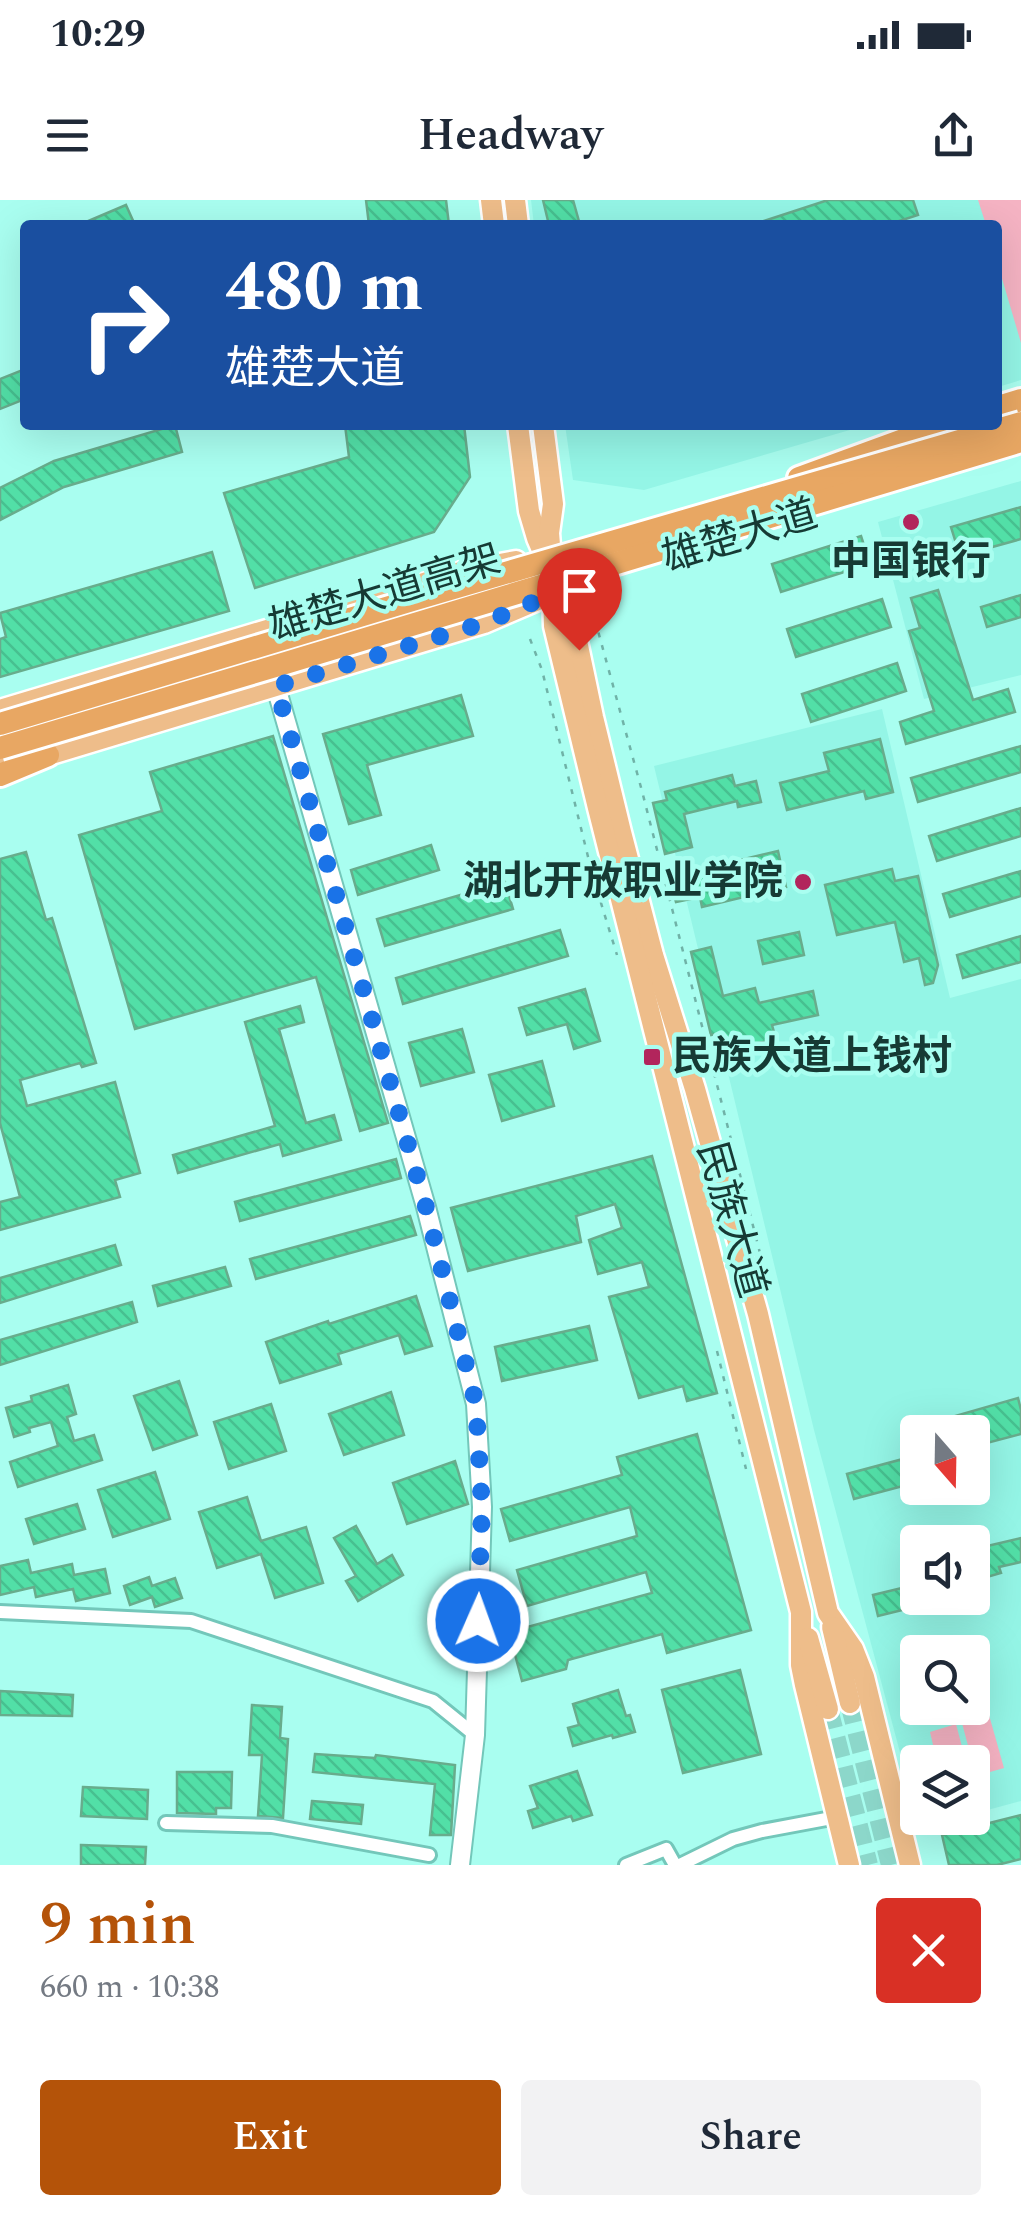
<!DOCTYPE html>
<html lang="en">
<head>
<meta charset="utf-8">
<style>
  body { margin:0; font-family:Spectral,"Noto Sans SC",serif; background:#f2f2f3; color:#1f2937; height:100vh; display:flex; flex-direction:column; font-size:38px; white-space:nowrap }
  * { box-sizing:border-box; margin:0 }
  p { font-size:32px; color:#747a83 }
  .icon { flex:none; width:55px; height:55px; fill:none; stroke:currentColor; stroke-width:2; stroke-linecap:round; stroke-linejoin:round }
  .map { position:relative; height:1665px; overflow:hidden }
  .drawer { display:flex; flex-direction:column; background:#fff; flex:1 }
  .drawer>* { flex:none }
  .banner { position:absolute; left:20px; top:20px; width:982px; height:210px; border-radius:10px; box-shadow:0 10px 40px #0002; background:#1a4fa0; color:#fff; overflow:hidden }
  .needle { width:65px; rotate:160deg }
  .fabs { position:absolute; left:900px; top:1215px; display:grid; gap:20px }
  .fabs a { display:grid; place-items:center; width:90px; height:90px; border-radius:10px; background:#fff; box-shadow:0 10px 40px #0002; font-size:50px }
  .pin { position:absolute; display:grid; place-items:center; width:85px; height:85px; color:#fff; margin:-102px -42px; border-radius:50% 50% 50% 0; rotate:-45deg; box-shadow:0 0 10px #0007 }
  .pin .icon { rotate:45deg }
  .me { position:absolute; width:110px; margin:-55px; rotate:2deg; stroke-linejoin:round; filter:drop-shadow(0 0 8px #0008) }
  .turn { display:flex; align-items:center; gap:35px; height:210px; padding:0 40px; font-size:45px }
  .turn .icon { width:130px; height:130px; stroke-width:2.5 }
  .turn b { display:block; font-size:70px; line-height:85px }
  .round { display:grid; place-items:center; flex:none; width:105px; height:105px; border-radius:10px; background:#f2f2f3 }
  .overview { display:flex; align-items:center; justify-content:space-between; height:170px; padding:0 40px }
  h1 { font-size:60px; font-weight:600; line-height:75px; color:#b45309 }
  .button { display:flex; gap:20px; margin-top:auto; padding:20px 40px }
  .button a { flex:1; height:115px; border-radius:10px; background:#b45309; color:#fff; font-size:40px; font-weight:600; line-height:115px; text-align:center }
  .button a+a { background:#f2f2f3; color:#1f2937 }
  .status { display:flex; justify-content:space-between; align-items:center; height:70px; padding:0 50px; background:#fff; direction:ltr }
  .status svg { height:28px; fill:currentColor }
  header { display:flex; justify-content:space-between; align-items:center; height:130px; padding:0 40px; background:#fff; font-size:45px; font-weight:600 }
  .map>svg:first-child { display:block }
  .built { fill:#94f5e6; fill-rule:evenodd }
  .pitch { fill:#f5b3c3 }
  .building { fill:url(#building-back-hatch); stroke:#68ac8c; stroke-width:2.5 }
  .lines { fill:none; stroke-linecap:round; stroke-linejoin:round }
  .primary-tunnel { stroke:#8cd7ca; stroke-width:20; stroke-dasharray:20 10; stroke-linecap:butt }
  .minor-casing { stroke:#73c7ba; stroke-width:18 }
  .tertiary-casing { stroke:#73c7ba; stroke-width:22 }
  .primary-casing { stroke:#fff; stroke-width:25 }
  .trunk-casing { stroke:#fff; stroke-width:28 }
  .path { stroke:#70b2a7; stroke-width:2.5; stroke-dasharray:5 8; stroke-linecap:butt }
  .minor { stroke:#fff; stroke-width:12 }
  .tertiary { stroke:#fff; stroke-width:18 }
  .primary { stroke:#eebd8a; stroke-width:20 }
  .trunk { stroke:#e8a763; stroke-width:22 }
  .trunk-bridge-casing { stroke:#fff; stroke-width:28; stroke-linecap:butt }
  .trunk-bridge { stroke:#e8a763; stroke-width:22 }
  .route { stroke:#1a73e8; stroke-width:18; stroke-dasharray:0 32.4 }
  .poi-dot { fill:#b2255c; stroke:#a9fef0; stroke-width:4 }
  .labels { text-anchor:middle; dominant-baseline:central; stroke-width:9; stroke-linejoin:round; paint-order:stroke }
  .street-label { font-size:40px; fill:#163a34; stroke:#a9fef0 }
  .poi-label { font-size:40px; font-weight:bold; fill:#163a34; stroke:#a9fef0 }
</style>
</head>
<body>
<div class="status"><b>10:29</b><svg viewBox="0 0 49 12"><path d="M0 12V9h3v3zM5 12V6h3v6zM10 12V3h3v9zM15 12V0h3v12zM26 1h20v11H26zM47 4h2v5h-2z"/></svg></div>
<header><svg class="icon" aria-label="menu" viewBox="0 0 24 24"><path d="M4 6h16M4 12h16M4 18h16"/></svg>Headway<svg class="icon" aria-label="share" viewBox="0 0 24 24"><path d="M12 15V3M7 8l5-5 5 5M5 13v7h14v-7"/></svg></header>
<div class="map">
<svg width="1021" height="1665" viewBox="0 0 1021 1665">
  <defs>
    <pattern id="building-back-hatch" width="6" height="6" patternUnits="userSpaceOnUse" patternTransform="scale(2.5)"><rect width="6" height="6" fill="#52dfa7"/><path d="M-1 5l2 2M0 0l6 6M5-1l2 2" fill="none" stroke="#47c090"/></pattern>
  </defs>
  <rect width="100%" height="100%" fill="#a9fef0"/>
  <g class="built">
    <polygon points="531,0 1021,0 1021,180 998,187 998,25 534,25"/>
    <polygon points="565,225 867,225 644,290 573,280"/>
    <polygon points="1021,281 1021,475 924,499 878,322"/>
    <path d="M882 509 950 798 1021 779V1601L973 1614 972 1562H918L917 1616 814 1230 654 566ZM918 1232H972V1288H918ZM918 1342H972V1398H918ZM918 1452H972V1508H918Z"/>
  </g>
  <g class="pitch">
    <polygon points="978,0 1021,0 1021,143 998,65 998,25 986,25"/>
    <polygon points="989,1515 1004,1568 976,1576 962,1523"/>
    <polygon points="956,1524 966,1562 937,1562 930,1532"/>
  </g>
  <g class="building">
    <polygon points="366,0 446,0 449,25 369,25"/>
    <polygon points="543,0 573,0 580,25 549,25"/>
    <polygon points="828,0 913,0 918,15 887,25 758,25 758,23"/>
    <polygon points="126,5 135,25 79,25"/>
    <polygon points="25,169 25,199 0,209 0,179"/>
    <polygon points="175,225 182,252 64,287 0,320 0,288 54,261"/>
    <polygon points="345,225 464,225 470,277 434,332 255,388 224,293 349,257"/>
    <polygon points="1021,307 1021,339 960,356 951,327"/>
    <polygon points="861,336 870,364 781,392 772,364"/>
    <polygon points="212,352 229,411 0,477 0,439 6,437 0,413"/>
    <polygon points="938,390 973,500 1008,489 1015,512 906,544 900,522 934,511 909,431 920,428 911,398"/>
    <polygon points="1021,395 1021,417 987,427 981,407"/>
    <polygon points="882,399 891,427 796,457 787,429"/>
    <polygon points="897,463 906,491 811,522 802,494"/>
    <polygon points="461,495 473,536 367,565 381,615 349,624 323,534"/>
    <polygon points="273,536 388,923 360,931 316,777 135,829 79,635 162,611 150,572"/>
    <polygon points="880,539 893,592 866,599 864,591 787,610 780,583 829,571 824,553"/>
    <polygon points="1021,546 1021,572 918,602 911,578"/>
    <polygon points="732,575 735,586 756,581 761,602 738,607 737,601 684,614 692,647 665,654 653,603 667,600 665,592"/>
    <polygon points="1021,608 1021,636 937,661 929,636"/>
    <polygon points="431,645 439,670 358,695 351,670"/>
    <polygon points="778,651 786,687 702,707 700,697 676,702 669,677"/>
    <polygon points="26,652 46,720 52,718 96,863 82,867 80,863 20,880 27,906 115,882 140,973 115,980 120,997 0,1030 0,1002 20,997 0,923 0,659"/>
    <polygon points="892,669 895,681 918,676 938,765 933,783 925,785 919,758 904,762 895,722 837,735 825,685"/>
    <polygon points="1021,671 1021,696 950,717 943,694"/>
    <polygon points="505,682 513,709 385,746 377,719"/>
    <polygon points="560,730 568,756 403,804 396,778"/>
    <polygon points="799,732 804,755 763,764 758,741"/>
    <polygon points="1021,736 1021,762 963,778 957,755"/>
    <polygon points="711,747 723,796 755,788 759,803 813,791 818,815 772,825 776,839 726,851 722,833 711,835 691,752"/>
    <polygon points="585,789 600,841 574,849 567,824 527,835 519,808"/>
    <polygon points="300,806 304,822 279,829 306,923 334,915 341,940 283,956 280,944 178,973 173,955 275,926 245,822"/>
    <polygon points="462,829 474,872 421,886 409,843"/>
    <polygon points="542,861 554,906 502,921 489,875"/>
    <polygon points="652,956 717,1193 687,1201 683,1186 639,1198 609,1097 649,1087 642,1062 598,1074 589,1040 622,1028 615,1004 576,1016 581,1042 468,1071 451,1008"/>
    <polygon points="396,959 401,978 240,1021 235,1002"/>
    <polygon points="410,1016 416,1035 256,1079 250,1059"/>
    <polygon points="115,1045 121,1065 0,1103 0,1078"/>
    <polygon points="225,1067 231,1086 158,1106 153,1086"/>
    <polygon points="416,1096 432,1146 405,1154 399,1135 338,1154 341,1164 280,1183 266,1142 328,1121 329,1124"/>
    <polygon points="132,1102 137,1122 0,1165 0,1140"/>
    <polygon points="589,1126 597,1160 502,1181 495,1147"/>
    <polygon points="179,1181 197,1235 153,1250 134,1196"/>
    <polygon points="68,1185 76,1214 67,1217 74,1241 94,1235 102,1260 18,1287 10,1262 58,1246 51,1222 29,1228 30,1232 14,1237 6,1208 32,1201 31,1196"/>
    <polygon points="391,1192 404,1235 344,1255 329,1214"/>
    <polygon points="1018,1198 1021,1210 1021,1234 972,1247 972,1232 944,1232 941,1220"/>
    <polygon points="271,1204 286,1251 229,1269 214,1222"/>
    <polygon points="697,1234 751,1430 667,1453 662,1434 568,1460 566,1469 522,1481 509,1432 652,1393 646,1372 527,1406 517,1370 637,1336 636,1331 630,1307 510,1341 501,1309 622,1275 617,1257"/>
    <polygon points="918,1255 918,1282 854,1299 847,1274"/>
    <polygon points="455,1261 468,1304 407,1324 393,1283"/>
    <polygon points="155,1272 170,1319 113,1337 98,1290"/>
    <polygon points="247,1297 261,1341 306,1327 323,1383 275,1398 261,1354 217,1368 199,1312"/>
    <polygon points="77,1304 85,1329 34,1344 26,1319"/>
    <polygon points="356,1326 377,1364 392,1355 403,1375 358,1401 346,1381 356,1376 334,1338"/>
    <polygon points="1021,1338 1021,1362 999,1367 1001,1373 987,1377 979,1348"/>
    <polygon points="28,1360 31,1373 72,1364 74,1375 105,1369 110,1393 76,1401 73,1389 36,1397 34,1387 0,1395 0,1366"/>
    <polygon points="149,1377 152,1386 175,1378 182,1398 155,1407 152,1397 130,1405 124,1386"/>
    <polygon points="918,1384 918,1395 915,1398 939,1398 939,1401 878,1416 873,1395"/>
    <polygon points="740,1470 761,1554 683,1573 662,1490"/>
    <polygon points="618,1490 626,1516 630,1515 635,1532 613,1538 612,1535 573,1546 568,1528 579,1525 573,1504"/>
    <polygon points="0,1491 73,1495 72,1516 0,1515"/>
    <polygon points="252,1505 282,1507 280,1538 288,1539 283,1618 258,1616 262,1555 249,1555"/>
    <polygon points="315,1554 375,1558 376,1555 455,1565 451,1635 430,1635 435,1584 313,1572"/>
    <polygon points="577,1571 592,1615 573,1621 571,1616 533,1628 528,1611 538,1608 530,1586"/>
    <polygon points="177,1572 232,1572 231,1608 216,1608 216,1614 177,1613"/>
    <polygon points="83,1587 148,1590 147,1619 81,1616"/>
    <polygon points="312,1601 363,1605 361,1624 310,1619"/>
    <polygon points="1021,1615 1021,1659 997,1665 949,1665 942,1635"/>
    <polygon points="81,1645 146,1647 145,1665 81,1665"/>
  </g>
  <g class="lines">
    <g class="primary-tunnel">
      <polyline points="850,1503 891,1665"/>
      <polyline points="828,1509 868,1665"/>
    </g>
    <defs>
      <g id="minor">
        <polyline points="0,1412 191,1421 433,1501 475,1535"/>
        <polyline points="166,1623 272,1626 429,1655"/>
        <polyline points="626,1665 666,1649 675,1665"/>
        <polyline points="680,1665 733,1639 762,1631 837,1617"/>
      </g>
      <polyline id="tertiary" points="276,487 426,1007 476,1204 482,1307 475,1535 460,1665"/>
      <g id="primary">
        <polyline points="491,0 494,25"/>
        <polyline points="515,0 518,25"/>
        <polyline points="518,225 529,311 537,338 573,422 593,517 621,632 653,755 695,889 758,1114 828,1413 853,1449 864,1477 910,1665"/>
        <polyline points="543,225 553,304 549,333 551,357"/>
        <polyline points="553,386 554,426 598,608 801,1412 801,1465 805,1485 849,1665"/>
        <polyline points="0,510 467,370 516,361"/>
        <polyline points="0,562 48,555 484,423 561,390"/>
        <polyline points="832,1427 850,1503"/>
        <polyline points="808,1438 828,1509"/>
      </g>
      <g id="trunk">
        <polyline points="998,207 1021,200"/>
        <polyline points="799,278 944,225"/>
        <polyline points="0,575 48,555"/>
      </g>
    </defs>
    <use href="#minor" class="minor-casing"/>
    <use href="#tertiary" class="tertiary-casing"/>
    <use href="#primary" class="primary-casing"/>
    <use href="#trunk" class="trunk-casing"/>
    <g class="path">
      <polyline points="595,420 642,591 762,1061"/>
      <polyline points="530,439 542,470 593,677 617,755"/>
      <polyline points="717,1151 746,1269"/>
    </g>
    <use href="#minor" class="minor"/>
    <use href="#tertiary" class="tertiary"/>
    <use href="#primary" class="primary"/>
    <use href="#trunk" class="trunk"/>
    <defs>
      <g id="trunk-bridge">
        <polyline points="0,524 416,399 1021,223"/>
        <path d="M0 548C341 448 680 342 1021 241"/>
      </g>
    </defs>
    <use href="#trunk-bridge" class="trunk-bridge-casing"/>
    <use href="#trunk-bridge" class="trunk-bridge"/>
  </g>
  <g class="lines">
    <polyline class="route" points="478,1421 482,1307 476,1204 426,1007 276,486 484,423 560,391 573,422 579,450"/>
  </g>
  <g class="poi-dot">
    <circle cx="911" cy="322" r="10"/>
    <circle cx="803" cy="682" r="10"/>
    <rect x="642" y="847" width="20" height="20" rx="5"/>
  </g>
  <g class="labels">
    <g class="street-label">
      <text transform="translate(740 337) rotate(-17)">雄楚大道</text>
      <text transform="translate(385 394) rotate(-17)">雄楚大道高架</text>
      <text transform="translate(731 1020) rotate(74)">民族大道</text>
    </g>
    <g class="poi-label">
      <text x="911" y="362">中国银行</text>
      <text x="783" y="682" text-anchor="end">湖北开放职业学院</text>
      <text x="672" y="857" text-anchor="start">民族大道上钱村</text>
    </g>
  </g>
</svg>
<div class="fabs">
<a><svg class="needle" viewBox="-14 -14 28 28"><path d="M0-13l5 13h-10z" fill="#e53935"/><path d="M0 13l5-13h-10z" fill="#747a83"/></svg></a>
<a><svg class="icon" aria-label="sound" viewBox="0 0 24 24"><path d="M4 9h4l5-4v14l-5-4H4zM17 9q2 3 0 6"/></svg></a>
<a><svg class="icon" aria-label="search" viewBox="0 0 24 24"><circle cx="10" cy="10" r="6"/><path d="M15 15l6 6"/></svg></a>
<a><svg class="icon" aria-label="layers" viewBox="0 0 24 24"><path d="M12 4l9 5-9 5-9-5zM3 14l9 5 9-5"/></svg></a>
</div>
<div class="pin" style="left:579px;top:450px;background:#d93025"><svg class="icon" aria-label="arrive" viewBox="0 0 24 24"><path d="M6 21V4h12l-3 4 3 4H6"/></svg></div>
<svg class="me" style="left:478px;top:1421px" viewBox="-20 -20 40 40"><circle r="17" fill="#1a73e8" stroke="#fff" stroke-width="3"/><path d="M0-11L8 9 0 5-8 9z" fill="#fff"/></svg>
<div class="banner">
<div class="turn"><svg class="icon" aria-label="right" viewBox="0 0 24 24"><path d="M7 20v-9h11M14 6l5 5-5 5"/></svg><div><b>480 m</b>雄楚大道</div></div>
</div>
</div>
<section class="drawer">
<div class="overview"><div><h1>9 min</h1><p>660 m · 10:38</p></div><a class="round" style="background:#d93025;color:#fff"><svg class="icon" aria-label="close" viewBox="0 0 24 24"><path d="M6 6l12 12M18 6L6 18"/></svg></a></div>
<div class="button"><a>Exit</a><a>Share</a></div>
</section>
</body>
</html>
